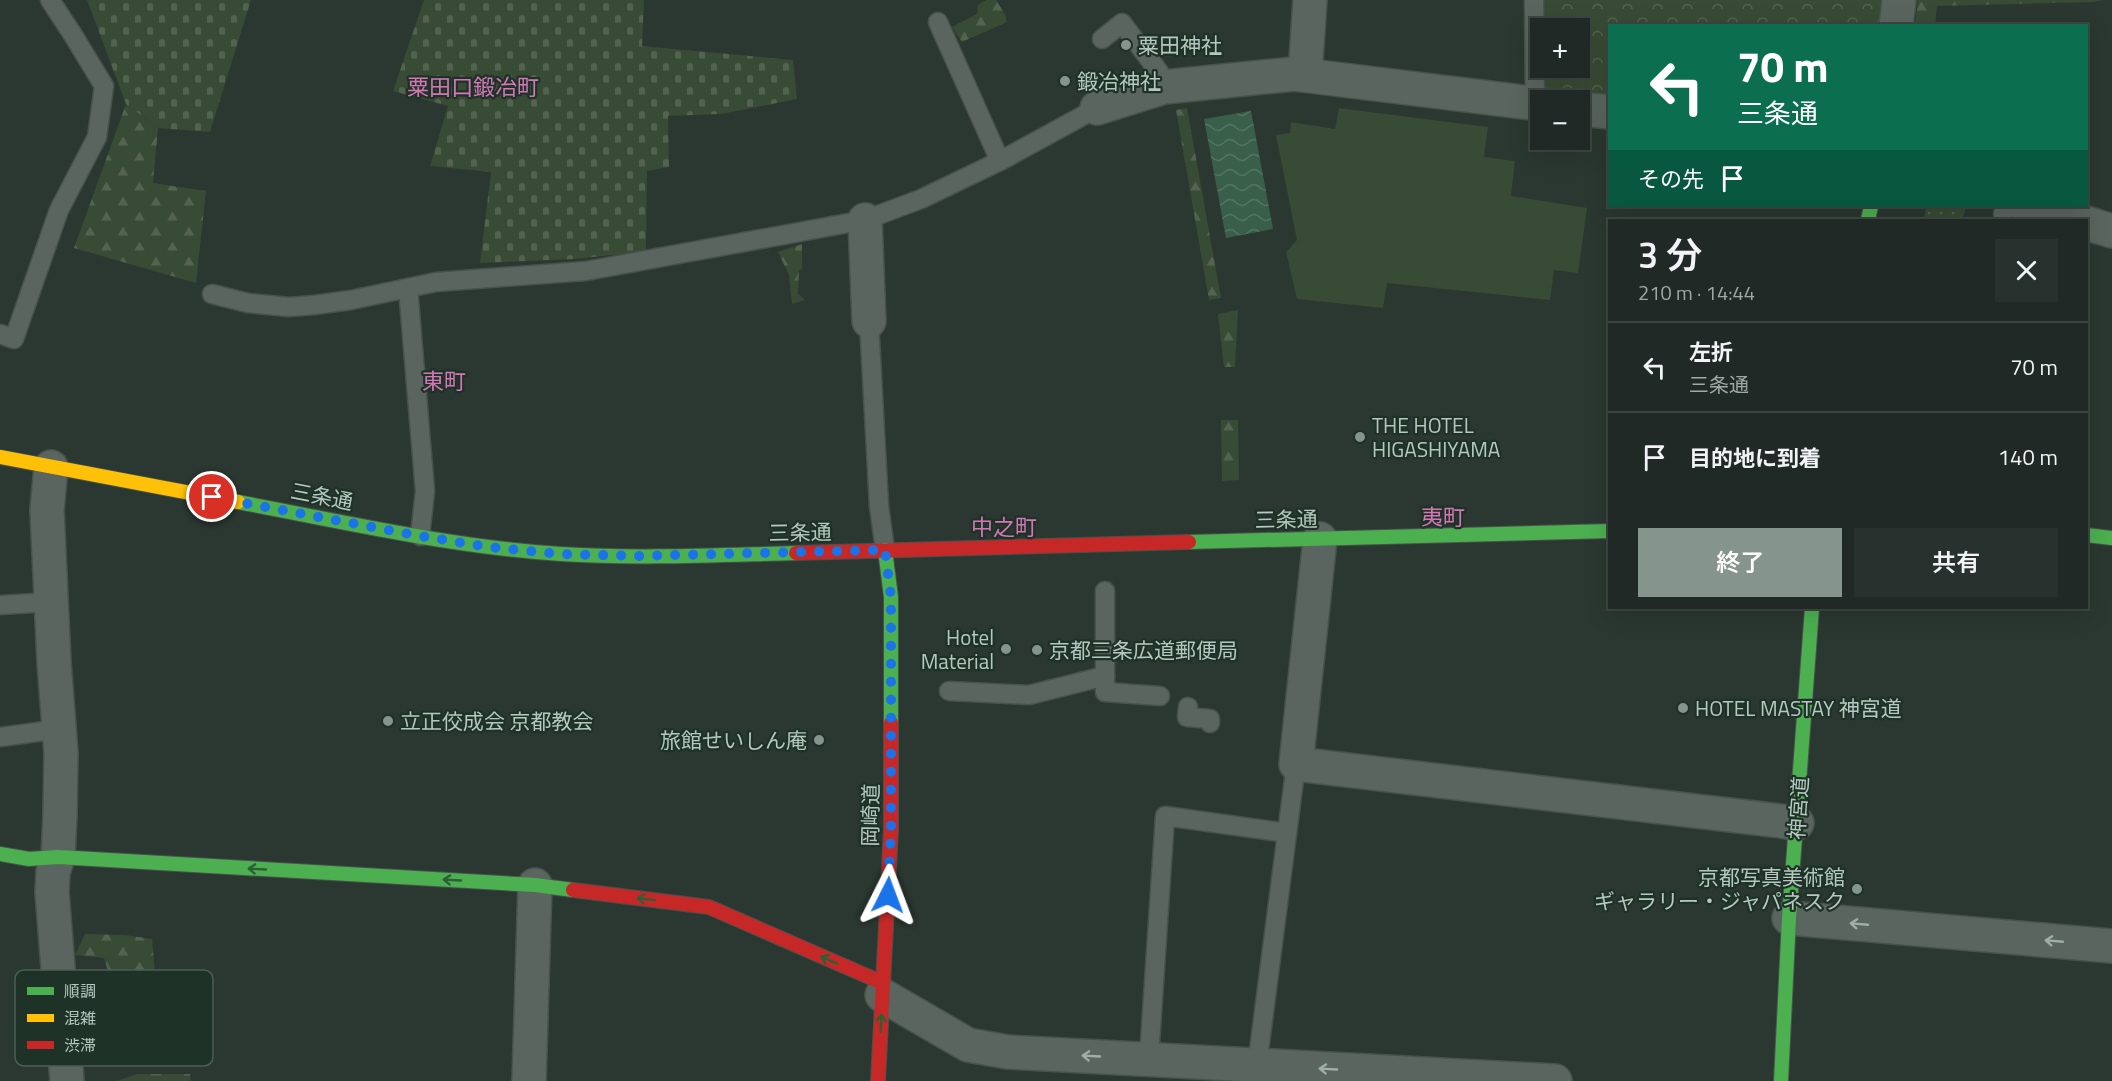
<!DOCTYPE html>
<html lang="ja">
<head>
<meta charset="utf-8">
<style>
  body { margin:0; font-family:"Titillium Web","Noto Sans JP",sans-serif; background:#28312d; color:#f1f3f6; height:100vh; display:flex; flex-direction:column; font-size:22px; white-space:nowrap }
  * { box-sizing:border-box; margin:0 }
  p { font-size:20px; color:#a2a6a7 }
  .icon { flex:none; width:33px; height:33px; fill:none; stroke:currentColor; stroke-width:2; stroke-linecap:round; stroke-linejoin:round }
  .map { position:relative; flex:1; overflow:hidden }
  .sheet { position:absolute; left:1608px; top:219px; width:480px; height:390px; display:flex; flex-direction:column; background:#202925; border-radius:0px; box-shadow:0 6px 24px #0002,0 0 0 2px #3d4542 }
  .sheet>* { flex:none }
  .guide { position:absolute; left:1608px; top:24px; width:480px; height:183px; border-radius:0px; box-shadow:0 6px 24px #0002,0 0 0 2px #3d4542; background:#0b6e4f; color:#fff; overflow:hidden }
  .fabs { position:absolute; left:1530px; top:18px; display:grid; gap:12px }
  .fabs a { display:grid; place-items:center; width:60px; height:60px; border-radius:0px; background:#202925; box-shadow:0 6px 24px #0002,0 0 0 2px #3d4542; font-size:30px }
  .pin { position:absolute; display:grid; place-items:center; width:51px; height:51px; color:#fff; margin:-26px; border:3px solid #fff; border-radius:50%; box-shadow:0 2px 6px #0007 }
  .me { position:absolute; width:66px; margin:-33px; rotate:3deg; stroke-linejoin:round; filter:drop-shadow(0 0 4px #0008) }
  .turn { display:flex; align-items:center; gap:21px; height:126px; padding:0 30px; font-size:27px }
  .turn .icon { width:78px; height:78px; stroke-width:2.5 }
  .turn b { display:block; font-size:42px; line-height:51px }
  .then { display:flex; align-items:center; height:57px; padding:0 30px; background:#0003; gap:12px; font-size:22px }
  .round { display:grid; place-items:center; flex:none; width:63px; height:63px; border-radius:0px; background:#28312d }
  .summary { display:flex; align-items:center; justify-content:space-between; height:102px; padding:0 30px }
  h1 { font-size:36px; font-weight:600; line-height:45px }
  .primary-button { display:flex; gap:12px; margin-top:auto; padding:12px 30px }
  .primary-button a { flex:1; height:69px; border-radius:0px; background:#85958d; color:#fff; font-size:24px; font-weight:600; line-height:69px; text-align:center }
  .primary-button a+a { background:#28312d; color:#f1f3f6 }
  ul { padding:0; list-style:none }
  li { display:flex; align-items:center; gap:18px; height:90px; padding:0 30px; border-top:2px solid #3d4542 }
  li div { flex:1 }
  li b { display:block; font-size:22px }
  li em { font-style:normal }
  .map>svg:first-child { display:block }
  .forest { fill:url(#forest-firs) }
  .cemetery { fill:url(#cemetery-stones) }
  .park { fill:url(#park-crowns) }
  .garden { fill:url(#garden-dots) }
  .pitch { fill:#384b34 }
  .water { fill:url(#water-waves) }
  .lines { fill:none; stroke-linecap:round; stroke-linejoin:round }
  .lane-casing { stroke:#48524d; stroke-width:21 }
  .street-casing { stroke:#48524d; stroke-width:36 }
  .fast-casing { stroke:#48524d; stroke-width:16 }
  .slow-casing { stroke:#48524d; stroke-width:16 }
  .jam-casing { stroke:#48524d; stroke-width:16 }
  .lane { stroke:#5b6560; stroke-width:18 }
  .street { stroke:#5b6560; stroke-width:33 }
  .fast { stroke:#4caf50; stroke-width:14 }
  .slow { stroke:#ffc107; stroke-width:14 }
  .jam { stroke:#c62828; stroke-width:14 }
  .oneway { stroke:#2e5e36 }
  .oneway2 { stroke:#9eafa7 }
  .route { stroke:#1a73e8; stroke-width:10; stroke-dasharray:0 18 }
  .poi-dot { fill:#85958d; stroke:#1e3228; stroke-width:2 }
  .labels { text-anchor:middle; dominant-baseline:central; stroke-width:4.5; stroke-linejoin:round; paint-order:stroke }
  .poi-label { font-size:21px; fill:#b5c8bf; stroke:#1e3228; text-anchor:start }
  .street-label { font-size:21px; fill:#b5c8bf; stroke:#1e3228 }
  .neighbourhood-label { font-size:22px; fill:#d577b6; stroke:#1e3228 }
  .key { fill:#1e3228; stroke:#4b5f55; stroke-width:1.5 }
  .key-label { font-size:16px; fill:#b5c8bf }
</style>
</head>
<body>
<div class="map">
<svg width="2112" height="1081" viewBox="0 0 2112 1081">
  <defs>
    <pattern id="forest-firs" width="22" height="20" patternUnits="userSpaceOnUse" patternTransform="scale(1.5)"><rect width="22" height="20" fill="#384b34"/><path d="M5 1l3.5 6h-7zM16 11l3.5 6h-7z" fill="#536350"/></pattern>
    <pattern id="cemetery-stones" width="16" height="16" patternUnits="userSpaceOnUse" patternTransform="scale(1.5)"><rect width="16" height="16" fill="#384b34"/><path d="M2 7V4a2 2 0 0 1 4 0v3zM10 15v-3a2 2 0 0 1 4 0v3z" fill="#536350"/></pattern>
    <pattern id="park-crowns" width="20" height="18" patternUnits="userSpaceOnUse" patternTransform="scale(1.5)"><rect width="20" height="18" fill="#384b34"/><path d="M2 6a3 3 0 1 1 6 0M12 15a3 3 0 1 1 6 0" fill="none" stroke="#536350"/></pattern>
    <pattern id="garden-dots" width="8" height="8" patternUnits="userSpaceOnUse" patternTransform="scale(1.5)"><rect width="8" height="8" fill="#384b34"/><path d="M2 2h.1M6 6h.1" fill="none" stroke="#536350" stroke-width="1.8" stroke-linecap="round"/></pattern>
    <pattern id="water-waves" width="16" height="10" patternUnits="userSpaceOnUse" patternTransform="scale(1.5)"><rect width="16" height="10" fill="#395f4a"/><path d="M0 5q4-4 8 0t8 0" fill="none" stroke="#537462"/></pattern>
  </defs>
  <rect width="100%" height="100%" fill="#2b3731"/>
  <g class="forest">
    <polygon points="986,0 996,0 1005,14 1007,22 962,42 952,27 977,14 978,5"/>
    <polygon points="1918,0 2104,0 2093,2 1937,6 1935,25 1915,25"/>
    <polygon points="126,104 158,128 153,183 206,191 196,283 74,248"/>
    <polygon points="1187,108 1221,298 1209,300 1176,110"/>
    <polygon points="802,244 802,268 799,271 798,294 805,300 792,304 789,275 778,252"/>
    <polygon points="1238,310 1235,367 1224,367 1218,314"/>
    <polygon points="1221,420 1238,420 1239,480 1222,481"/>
    <polygon points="85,934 125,935 152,939 157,997 117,1002 104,958 75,955"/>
    <polygon points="137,1074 190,1074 191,1081 117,1081"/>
  </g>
  <g class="cemetery">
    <polygon points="87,0 251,0 210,132 158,128 126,104"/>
    <polygon points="424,0 644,0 642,46 793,60 797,99 721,114 668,116 669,167 647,171 646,251 576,259 480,263 491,172 430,166 448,106 393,91"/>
  </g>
  <polygon class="park" points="1541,0 1883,0 1881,25 1610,26 1609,102 1542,94 1541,68 1580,68 1580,28 1541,28"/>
  <polygon class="garden" points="1926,206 1966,206 1962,220 1924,220"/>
  <polygon class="pitch" points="1339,108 1488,127 1484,157 1515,161 1511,196 1587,208 1578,273 1554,270 1550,300 1387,283 1383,308 1297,299 1286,252 1297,240 1276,135 1290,133 1291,122 1335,129"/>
  <polygon class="water" points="1251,111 1273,229 1226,238 1204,119"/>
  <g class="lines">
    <defs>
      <g id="lane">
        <polyline points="1534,0 1535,103"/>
        <polyline points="938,22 1000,161"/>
        <polyline points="1102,39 1122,23 1159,72 1164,87"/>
        <polyline points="2003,214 2006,206"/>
        <polyline points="408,288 425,491 420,536"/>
        <polyline points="212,294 248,303 289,307 314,305 351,300 436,282 586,271 865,220 921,199 1000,161 1097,108"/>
        <polyline points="869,321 879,506 885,550"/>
        <polyline points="0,334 14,339 59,210 97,137 104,86 73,35 50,0"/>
        <polyline points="1105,591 1105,692 1160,696"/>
        <polyline points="0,605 51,602"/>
        <polyline points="949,691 1029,695 1105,676"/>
        <polyline points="1188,707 1187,717 1210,719 1210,723"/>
        <polyline points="0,737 59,729"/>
        <polyline points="1149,1058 1165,816 1287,833"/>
        <polyline points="1257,1066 1296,764"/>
      </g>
      <g id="street">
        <polyline points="1896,26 1899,0"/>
        <polyline points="1305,75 1310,0"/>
        <polyline points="1097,108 1164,87 1294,74 1540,104"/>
        <polyline points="1580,109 1610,112"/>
        <polyline points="2025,206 2077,220"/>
        <polyline points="865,220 869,321"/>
        <polyline points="2086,223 2112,231"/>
        <polyline points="51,467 47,510 54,662 61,753 60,815 58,857 53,872 52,892 67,1081"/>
        <polyline points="1320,539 1296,764 1797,823"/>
        <polyline points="1789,918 2112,946"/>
        <polyline points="882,995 968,1045 1008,1052 1555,1081"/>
        <polyline points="529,1081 535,885"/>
      </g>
      <g id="fast">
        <polyline points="1868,220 1871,206"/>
        <path d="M238 502C345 522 452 547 561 554 639 559 718 555 796 553"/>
        <polyline points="2086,535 2112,538"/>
        <polyline points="1189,542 1610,531"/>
        <polyline points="885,550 891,597 891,723"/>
        <polyline points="0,854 29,859 58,857 535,885 573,890"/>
        <polyline points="1781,1081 1789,918 1812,608"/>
      </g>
      <polyline id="slow" points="0,457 238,502"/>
      <g id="jam">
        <polyline points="796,553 1189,542"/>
        <polyline points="573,890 709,907 883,983"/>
        <polyline points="878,1081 891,829 891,723"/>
      </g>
    </defs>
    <use href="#lane" class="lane-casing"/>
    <use href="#street" class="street-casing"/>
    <use href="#fast" class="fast-casing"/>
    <use href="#slow" class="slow-casing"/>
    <use href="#jam" class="jam-casing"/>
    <use href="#lane" class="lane"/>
    <use href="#street" class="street"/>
    <use href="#fast" class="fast"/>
    <use href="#slow" class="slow"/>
    <use href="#jam" class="jam"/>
  </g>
  <defs><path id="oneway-shaft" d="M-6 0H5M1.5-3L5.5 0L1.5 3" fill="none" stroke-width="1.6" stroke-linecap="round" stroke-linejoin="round" transform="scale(1.5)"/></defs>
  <g class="oneway">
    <use href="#oneway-shaft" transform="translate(257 869) rotate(-177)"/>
    <use href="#oneway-shaft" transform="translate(452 880) rotate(-177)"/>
    <use href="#oneway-shaft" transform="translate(646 899) rotate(-173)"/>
    <use href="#oneway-shaft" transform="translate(829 960) rotate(-156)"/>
    <use href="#oneway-shaft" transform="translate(881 1023) rotate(-87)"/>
  </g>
  <g class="oneway2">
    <use href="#oneway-shaft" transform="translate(1859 924) rotate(-175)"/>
    <use href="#oneway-shaft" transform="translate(2054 941) rotate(-175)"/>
    <use href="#oneway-shaft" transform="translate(1091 1056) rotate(-177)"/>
    <use href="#oneway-shaft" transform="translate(1328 1069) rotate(-177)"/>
  </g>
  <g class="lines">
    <polyline class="route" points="212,497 420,536 488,547 560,554 637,556 885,550 891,597 891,829 888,895"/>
  </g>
  <g class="poi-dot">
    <circle cx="1126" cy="45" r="6"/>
    <circle cx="1065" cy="81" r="6"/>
    <circle cx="1360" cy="437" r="6"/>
    <circle cx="1006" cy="649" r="6"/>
    <circle cx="1037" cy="650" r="6"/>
    <circle cx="1683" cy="708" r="6"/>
    <circle cx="388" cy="721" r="6"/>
    <circle cx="819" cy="740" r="6"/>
    <circle cx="1857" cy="889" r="6"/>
  </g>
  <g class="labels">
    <g class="poi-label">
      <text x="1138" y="45">粟田神社</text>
      <text x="1077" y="81">鍛冶神社</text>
      <text x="1372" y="425">THE HOTEL<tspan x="1372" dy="24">HIGASHIYAMA</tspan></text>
      <text x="994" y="637" text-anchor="end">Hotel<tspan x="994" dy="24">Material</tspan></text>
      <text x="1049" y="650">京都三条広道郵便局</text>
      <text x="1695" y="708">HOTEL MASTAY 神宮道</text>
      <text x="400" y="721">立正佼成会 京都教会</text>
      <text x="807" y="740" text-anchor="end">旅館せいしん庵</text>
      <text x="1845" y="877" text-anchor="end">京都写真美術館<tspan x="1845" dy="24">ギャラリー・ジャパネスク</tspan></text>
    </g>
    <g class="street-label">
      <text transform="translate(322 496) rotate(11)">三条通</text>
      <text transform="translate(1286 519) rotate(-1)">三条通</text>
      <text transform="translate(800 532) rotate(-1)">三条通</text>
      <text transform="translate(1798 808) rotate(-86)">神宮道</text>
      <text transform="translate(870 815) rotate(-89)">岡崎道</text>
    </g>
    <g class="neighbourhood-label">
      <text x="473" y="87">粟田口鍛冶町</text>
      <text x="444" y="381">東町</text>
      <text x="1443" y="517">夷町</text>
      <text x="1004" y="527">中之町</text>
    </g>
  </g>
  <rect x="15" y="970" width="198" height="96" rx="9" class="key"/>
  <rect x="27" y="987" width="27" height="8" fill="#4caf50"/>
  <rect x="27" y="1014" width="27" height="8" fill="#ffc107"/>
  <rect x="27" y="1041" width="27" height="8" fill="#c62828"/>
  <g class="key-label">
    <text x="64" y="997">順調</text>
    <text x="64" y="1024">混雑</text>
    <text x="64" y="1051">渋滞</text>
  </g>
</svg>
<div class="fabs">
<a>+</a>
<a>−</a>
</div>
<div class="pin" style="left:212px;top:497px;background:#d93025"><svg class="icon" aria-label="arrive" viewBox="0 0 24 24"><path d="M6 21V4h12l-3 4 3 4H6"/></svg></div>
<svg class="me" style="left:888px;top:895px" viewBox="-20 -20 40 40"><path d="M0-17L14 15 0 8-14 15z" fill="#1a73e8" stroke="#fff" stroke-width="4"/></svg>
<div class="guide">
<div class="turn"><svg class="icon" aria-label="left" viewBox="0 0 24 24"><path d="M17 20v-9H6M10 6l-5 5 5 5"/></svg><div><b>70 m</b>三条通</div></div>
<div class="then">その先<svg class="icon" aria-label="arrive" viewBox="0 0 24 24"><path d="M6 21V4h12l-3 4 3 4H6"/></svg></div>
</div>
<section class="sheet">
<div class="summary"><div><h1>3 分</h1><p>210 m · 14:44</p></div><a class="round"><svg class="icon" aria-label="close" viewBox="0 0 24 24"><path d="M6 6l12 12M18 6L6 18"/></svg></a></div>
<ul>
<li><svg class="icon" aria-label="left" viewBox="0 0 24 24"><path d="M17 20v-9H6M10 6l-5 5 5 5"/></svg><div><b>左折</b><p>三条通</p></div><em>70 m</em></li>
<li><svg class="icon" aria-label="arrive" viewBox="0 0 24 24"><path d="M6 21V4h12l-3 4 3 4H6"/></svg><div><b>目的地に到着</b></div><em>140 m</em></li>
</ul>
<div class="primary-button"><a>終了</a><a>共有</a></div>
</section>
</div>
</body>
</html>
